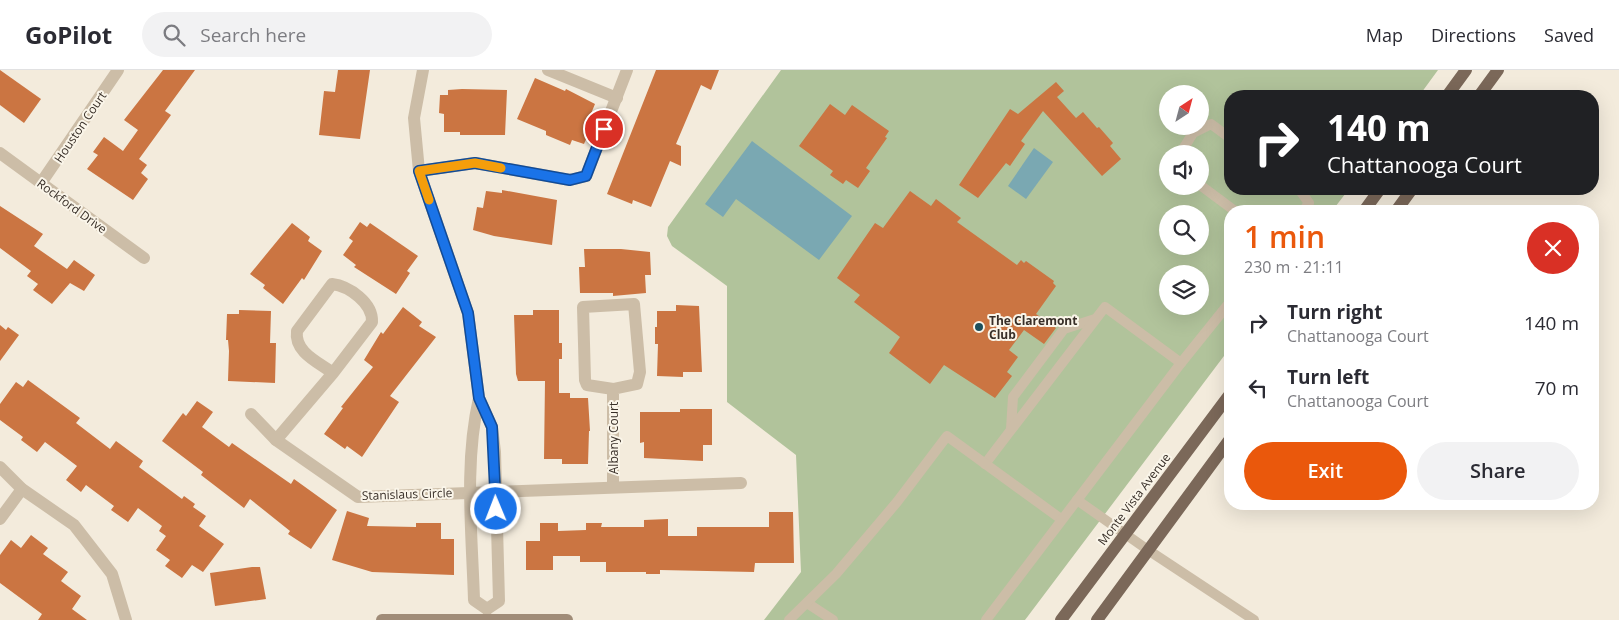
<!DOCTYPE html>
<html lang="en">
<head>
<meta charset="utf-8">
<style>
  body { margin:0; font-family:"Open Sans",sans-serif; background:#f2f2f3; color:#2b2b33; height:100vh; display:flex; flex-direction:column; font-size:19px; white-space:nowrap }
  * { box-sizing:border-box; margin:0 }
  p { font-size:16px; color:#7c7c81 }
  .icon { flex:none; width:28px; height:28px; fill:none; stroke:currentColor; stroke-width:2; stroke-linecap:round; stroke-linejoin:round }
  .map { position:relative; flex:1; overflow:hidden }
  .sheet { position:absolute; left:1224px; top:135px; width:375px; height:305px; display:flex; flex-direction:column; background:#fff; border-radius:20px; box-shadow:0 5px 20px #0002 }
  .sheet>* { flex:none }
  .banner { position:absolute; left:1224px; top:20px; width:375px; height:105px; border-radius:20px; box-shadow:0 5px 20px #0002; background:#202124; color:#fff; overflow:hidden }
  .needle { width:32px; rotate:36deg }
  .fabs { position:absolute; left:1159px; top:15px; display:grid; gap:10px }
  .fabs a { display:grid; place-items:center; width:50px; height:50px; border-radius:50%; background:#fff; box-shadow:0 5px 20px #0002; font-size:25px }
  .pin { position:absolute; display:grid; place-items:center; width:42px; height:42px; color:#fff; margin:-21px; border:2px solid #fff; border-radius:50%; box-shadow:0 1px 5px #0007 }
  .me { position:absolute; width:55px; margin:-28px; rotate:359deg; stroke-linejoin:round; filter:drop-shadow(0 0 4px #0008) }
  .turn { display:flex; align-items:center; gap:18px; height:105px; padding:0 20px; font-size:22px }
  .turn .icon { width:65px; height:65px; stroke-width:2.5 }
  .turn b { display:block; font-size:35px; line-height:42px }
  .round { display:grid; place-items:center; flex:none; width:52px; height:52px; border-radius:26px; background:#f2f2f3 }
  .head { display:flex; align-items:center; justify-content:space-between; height:85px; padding:0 20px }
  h1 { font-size:30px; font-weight:600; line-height:38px; color:#ea580c }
  .primary-button { display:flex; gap:10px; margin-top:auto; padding:10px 20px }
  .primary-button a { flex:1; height:58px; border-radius:30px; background:#ea580c; color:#fff; font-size:20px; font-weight:600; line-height:58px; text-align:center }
  .primary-button a+a { background:#f2f2f3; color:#2b2b33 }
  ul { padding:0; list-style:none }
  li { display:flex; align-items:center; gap:15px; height:65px; padding:0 20px }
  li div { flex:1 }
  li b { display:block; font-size:19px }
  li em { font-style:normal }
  header { display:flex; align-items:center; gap:30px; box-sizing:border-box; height:70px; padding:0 25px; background:#fff; border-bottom:1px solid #e1e1e2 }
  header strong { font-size:24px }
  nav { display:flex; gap:28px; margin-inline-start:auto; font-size:18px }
  .search { width:350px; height:45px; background:#f2f2f3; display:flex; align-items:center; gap:12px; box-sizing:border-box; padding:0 18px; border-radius:28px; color:#7c7c81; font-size:19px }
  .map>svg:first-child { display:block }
  .green { fill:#b1c39b; fill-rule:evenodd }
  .water { fill:#7aa8b2 }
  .building { fill:#cb7542 }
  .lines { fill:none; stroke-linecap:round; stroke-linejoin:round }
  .lane { stroke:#ccbda7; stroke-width:10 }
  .street { stroke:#ccbda7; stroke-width:12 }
  .secondary { stroke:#a08c78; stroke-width:12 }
  .primary { stroke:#7b6859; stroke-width:12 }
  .route-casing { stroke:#114b97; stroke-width:12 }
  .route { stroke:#1a73e8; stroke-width:9 }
  .slow { stroke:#f59e0b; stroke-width:9 }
  .poi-dot { fill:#1c4f5c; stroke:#faf5e9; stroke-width:2 }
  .labels { text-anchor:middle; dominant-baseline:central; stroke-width:4; stroke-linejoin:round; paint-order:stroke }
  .street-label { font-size:12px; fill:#382f28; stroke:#faf5e9 }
  .poi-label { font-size:12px; font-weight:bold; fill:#382f28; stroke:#faf5e9; text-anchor:start }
</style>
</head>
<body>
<header>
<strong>GoPilot</strong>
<div class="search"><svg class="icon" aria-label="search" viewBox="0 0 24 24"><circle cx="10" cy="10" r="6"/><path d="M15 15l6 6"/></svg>Search here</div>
<nav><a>Map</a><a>Directions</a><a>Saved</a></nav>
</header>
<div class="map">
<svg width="1619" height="550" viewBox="0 0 1619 550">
  <rect width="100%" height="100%" fill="#f3ebdc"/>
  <path class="green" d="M781 0H1438L1419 26H1230V119H1349L1332 141H1230V278L1025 550H764L801 502 796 385 727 332V216L672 176 667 166 668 157ZM1168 24H1200V56H1168ZM1168 84H1200V116H1168ZM1168 144H1200V176H1168ZM1168 204H1200V236H1168Z"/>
  <g class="water">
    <polygon points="752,71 852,146 819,190 736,129 723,147 705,134"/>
    <polygon points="1034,78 1053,92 1026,129 1008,116"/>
  </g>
  <g class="building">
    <polygon points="0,0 41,29 24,53 0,35"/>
    <polygon points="163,0 195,0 165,41 171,45 139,89 147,95 141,103 148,109 133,130 87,99 98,85 93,82 104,67 123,81 138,60 124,50"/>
    <polygon points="338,0 370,0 360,69 319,65 324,21 335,22"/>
    <polygon points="656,0 719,0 711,20 701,15 676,74 681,76 681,96 670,91 651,137 633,130 632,134 607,124"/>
    <polygon points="535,8 565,21 566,19 595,34 588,51 593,53 584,74 572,70 570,75 546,65 546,61 517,49"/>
    <polygon points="1056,12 1064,21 1057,27 1076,48 1083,42 1097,58 1099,57 1113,73 1110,76 1121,89 1102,106 1043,41 1021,71 1025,74 1010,96 1006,93 978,128 959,115 1010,39 1018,44"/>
    <polygon points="462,19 507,20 505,65 460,65 460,62 444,62 444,44 439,43 440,25 448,25 448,20"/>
    <polygon points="830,34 845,45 852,35 889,61 885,67 887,68 866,98 870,101 858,118 846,110 843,114 830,105 833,101 799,76"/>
    <polygon points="502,120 557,130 552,175 494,166 473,160 477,137 483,138 486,121 502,123"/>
    <polygon points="910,121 931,136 936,129 961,148 957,152 1017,195 1021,190 1024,193 1026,191 1054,211 1053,213 1056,216 1036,244 1056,258 1044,274 1024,260 1009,280 1018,287 1007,302 1012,306 995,328 944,295 930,314 889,283 900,267 854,232 860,225 837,208 875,153 883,158"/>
    <polygon points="0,136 43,164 34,176 67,199 74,190 95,205 84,221 70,213 52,234 33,220 38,214 27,206 31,201 0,178"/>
    <polygon points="360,152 367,157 370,153 418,186 407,201 410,203 396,224 354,197 356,195 343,185 353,171 349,168"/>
    <polygon points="292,153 310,167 308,171 322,181 304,210 302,208 283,234 263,218 265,215 250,204"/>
    <polygon points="584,179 621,179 650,182 651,205 645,205 646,223 613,226 613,223 580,223 579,197 585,197"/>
    <polygon points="676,235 699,236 702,302 683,302 683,307 657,306 658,274 655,274 655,257 657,257 657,241 676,241"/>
    <polygon points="403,237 422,252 419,256 436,267 390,326 399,332 362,387 347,376 345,379 324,364 343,338 341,337 373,297 364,290 381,262 383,264"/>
    <polygon points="239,240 271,241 270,273 276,273 275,313 228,311 229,281 228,270 226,270 227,244 239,244"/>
    <polygon points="533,240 559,240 559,273 562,273 562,289 559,289 559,323 570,323 570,328 588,328 590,361 589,361 588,394 562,394 562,389 544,389 545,311 518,311 516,304 514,245 533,245"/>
    <polygon points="0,255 6,260 8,257 19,265 0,291"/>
    <polygon points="28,310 80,348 76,353 110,379 116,371 143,391 139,397 182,429 184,426 195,434 193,437 206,446 199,456 224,474 203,502 192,495 182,508 165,496 170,490 156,480 166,466 159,461 162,456 138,438 128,452 111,440 114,436 86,415 81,422 66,410 77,396 45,372 37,382 21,370 23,367 0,350 0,334 16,312 23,317"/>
    <polygon points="197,331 213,342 202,357 229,377 232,373 291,414 294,409 337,440 311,479 288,464 290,461 250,429 244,438 201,405 203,402 162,371 183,343 186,346"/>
    <polygon points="680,339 712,339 712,375 703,375 703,391 644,388 644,372 640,373 640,342 680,342"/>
    <polygon points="347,441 369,448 367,456 416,457 416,453 441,453 441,469 454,469 454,505 372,502 332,490"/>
    <polygon points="769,442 793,442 794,493 755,493 754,502 660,500 660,504 646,504 646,502 606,502 606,492 580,492 580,486 553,486 553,500 526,500 526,471 540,471 540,453 558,453 558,461 586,460 586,453 602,453 601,457 644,457 644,450 668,449 668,466 697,466 697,457 769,457"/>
    <polygon points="31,465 48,478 43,484 68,502 61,511 81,526 72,539 87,550 38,550 42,544 0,513 0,485 11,470 21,478"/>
    <polygon points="252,497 260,497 266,529 215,536 210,503"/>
  </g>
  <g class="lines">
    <g class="lane">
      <polyline points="1180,84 1193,63 1211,54 1230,68"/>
      <polyline points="1200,115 1235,141"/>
      <polyline points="1299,119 1309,133 1303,141"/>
      <polyline points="1011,359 1013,327 1064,259 1095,249"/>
      <polyline points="985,394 1105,237 1181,293"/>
      <polyline points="1077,430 1148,480 1254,550"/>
      <polyline points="807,533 833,550"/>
      <polyline points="789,550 836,504 897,432 947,366 1061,449"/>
      <polyline points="986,550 1181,293 1230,232"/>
    </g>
    <g class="street">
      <polyline points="423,0 414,48 419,101 468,243 479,328 492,357 495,382 499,531 487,539"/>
      <polyline points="548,0 617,28"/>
      <polyline points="0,83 144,188"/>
      <polyline points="419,101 475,93 570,110 586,106 627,0"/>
      <polyline points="41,113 118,0"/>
      <polyline points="613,319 587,315 585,310 583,237 634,234 640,302 637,314 613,319 613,417"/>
      <path d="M479 328C464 394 472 463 474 530L487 539"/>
      <polyline points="251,344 276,370 358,427 741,413"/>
      <path d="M276 370 333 303 372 252C373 233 349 216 332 214L297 261C294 282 318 292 333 303"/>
      <polyline points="0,397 22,419 74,455 112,504 126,550"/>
      <polyline points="0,449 22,419"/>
    </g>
    <polyline class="secondary" points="382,550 567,550"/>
    <g class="primary">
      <polyline points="1447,26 1466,0"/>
      <polyline points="1479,26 1498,0"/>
      <polyline points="1364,141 1380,119"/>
      <polyline points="1396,141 1412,119"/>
      <polyline points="1061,550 1230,324"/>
      <polyline points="1097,550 1230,369"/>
    </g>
  </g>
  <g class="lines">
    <defs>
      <polyline id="route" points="496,439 492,357 479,328 468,243 419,101 475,93 570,110 586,106 604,59"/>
    </defs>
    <use href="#route" class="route-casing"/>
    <use href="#route" class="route"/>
    <polyline class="slow" points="429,130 419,101 475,93 501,98"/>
  </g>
  <circle class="poi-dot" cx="979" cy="257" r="5"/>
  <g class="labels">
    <g class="street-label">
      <text transform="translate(80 57) rotate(-56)">Houston Court</text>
      <text transform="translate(72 136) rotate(36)">Rockford Drive</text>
      <text transform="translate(613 368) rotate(-90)">Albany Court</text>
      <text transform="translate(407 424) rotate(-2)">Stanislaus Circle</text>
      <text transform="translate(1134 429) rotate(-53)">Monte Vista Avenue</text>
    </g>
    <g class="poi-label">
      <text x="989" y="250">The Claremont<tspan x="989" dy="14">Club</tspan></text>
    </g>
  </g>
</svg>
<div class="fabs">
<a><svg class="needle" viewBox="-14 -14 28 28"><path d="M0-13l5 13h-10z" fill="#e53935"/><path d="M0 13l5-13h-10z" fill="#7c7c81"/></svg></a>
<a><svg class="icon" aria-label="sound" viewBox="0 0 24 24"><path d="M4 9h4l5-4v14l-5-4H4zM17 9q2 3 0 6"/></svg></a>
<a><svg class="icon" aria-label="search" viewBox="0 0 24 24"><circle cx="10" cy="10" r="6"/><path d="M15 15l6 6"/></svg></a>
<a><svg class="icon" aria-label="layers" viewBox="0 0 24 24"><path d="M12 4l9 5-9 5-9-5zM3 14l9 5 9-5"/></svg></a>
</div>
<div class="pin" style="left:604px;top:59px;background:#d93025"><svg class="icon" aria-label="arrive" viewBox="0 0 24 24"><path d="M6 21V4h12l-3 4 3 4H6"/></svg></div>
<svg class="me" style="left:496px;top:439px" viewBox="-20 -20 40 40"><circle r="17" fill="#1a73e8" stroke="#fff" stroke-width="3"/><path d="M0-11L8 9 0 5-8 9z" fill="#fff"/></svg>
<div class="banner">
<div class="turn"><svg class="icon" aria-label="right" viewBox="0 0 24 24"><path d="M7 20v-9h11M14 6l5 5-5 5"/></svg><div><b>140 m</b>Chattanooga Court</div></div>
</div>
<section class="sheet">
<div class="head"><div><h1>1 min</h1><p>230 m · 21:11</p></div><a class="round" style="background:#d93025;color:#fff"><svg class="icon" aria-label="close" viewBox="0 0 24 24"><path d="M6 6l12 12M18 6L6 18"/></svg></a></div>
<ul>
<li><svg class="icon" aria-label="right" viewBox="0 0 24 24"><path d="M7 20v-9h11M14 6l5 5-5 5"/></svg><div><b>Turn right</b><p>Chattanooga Court</p></div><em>140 m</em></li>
<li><svg class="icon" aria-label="left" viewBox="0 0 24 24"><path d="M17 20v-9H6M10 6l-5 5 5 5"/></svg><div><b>Turn left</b><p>Chattanooga Court</p></div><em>70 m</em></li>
</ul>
<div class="primary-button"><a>Exit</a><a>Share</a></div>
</section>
</div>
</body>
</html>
